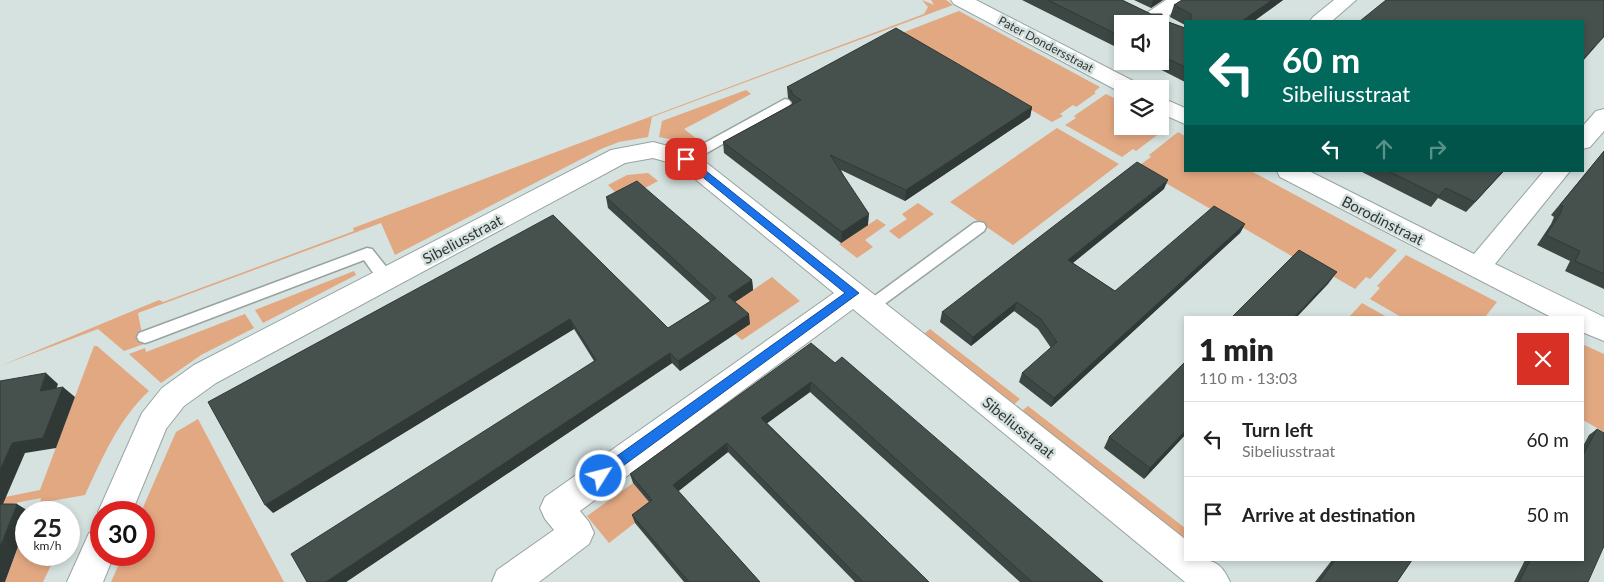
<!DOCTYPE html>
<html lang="en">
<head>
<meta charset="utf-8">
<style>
  body { margin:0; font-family:Lato,sans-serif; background:#f6f6f6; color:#222; height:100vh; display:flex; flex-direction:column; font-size:19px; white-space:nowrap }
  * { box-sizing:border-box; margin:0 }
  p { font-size:16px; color:#767676 }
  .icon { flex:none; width:28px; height:28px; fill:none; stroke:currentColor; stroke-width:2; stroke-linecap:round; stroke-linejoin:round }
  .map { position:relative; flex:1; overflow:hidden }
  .drawer { position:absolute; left:1184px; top:316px; width:400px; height:245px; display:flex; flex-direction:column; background:#fff; border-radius:0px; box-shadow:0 2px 8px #0003 }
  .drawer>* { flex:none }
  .guide { position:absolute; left:1184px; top:20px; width:400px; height:152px; border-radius:0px; box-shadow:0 2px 8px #0003; background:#00695c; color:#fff; overflow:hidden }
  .fabs { position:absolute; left:1114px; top:15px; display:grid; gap:10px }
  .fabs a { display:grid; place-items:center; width:55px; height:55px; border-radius:0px; background:#fff; box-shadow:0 2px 8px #0003; font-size:25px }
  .speed { position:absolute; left:15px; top:501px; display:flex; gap:10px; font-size:25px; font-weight:700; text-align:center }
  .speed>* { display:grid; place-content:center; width:65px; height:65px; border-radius:50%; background:#fff; box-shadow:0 2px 8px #0003; line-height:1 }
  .speed small { font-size:12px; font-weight:400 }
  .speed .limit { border:8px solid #d22; background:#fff; color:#111 }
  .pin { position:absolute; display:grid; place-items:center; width:42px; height:42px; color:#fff; margin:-21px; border-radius:10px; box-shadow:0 2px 8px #0006 }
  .me { position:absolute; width:55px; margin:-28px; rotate:54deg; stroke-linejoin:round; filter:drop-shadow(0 0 4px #0008) }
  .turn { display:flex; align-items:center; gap:18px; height:105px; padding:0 15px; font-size:22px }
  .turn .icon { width:65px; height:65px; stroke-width:2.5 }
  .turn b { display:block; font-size:35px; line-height:42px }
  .lanes { display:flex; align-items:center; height:48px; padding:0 15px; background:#0003; justify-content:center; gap:25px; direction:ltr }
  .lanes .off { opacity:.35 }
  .round { display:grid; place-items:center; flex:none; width:52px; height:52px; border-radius:0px; background:#f6f6f6 }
  .headline { display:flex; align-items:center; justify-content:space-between; height:85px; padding:0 15px }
  h1 { font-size:30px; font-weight:800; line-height:38px }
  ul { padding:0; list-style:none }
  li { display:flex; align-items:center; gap:15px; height:75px; padding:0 15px; border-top:1px solid #e0e0e0 }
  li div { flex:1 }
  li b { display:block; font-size:19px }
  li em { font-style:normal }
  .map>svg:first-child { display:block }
  .green { fill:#e2a882 }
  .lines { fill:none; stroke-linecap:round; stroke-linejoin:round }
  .service-casing { stroke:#98a4a1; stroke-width:3 }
  .minor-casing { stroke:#98a4a1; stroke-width:2 }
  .service { fill:#fff; fill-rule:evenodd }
  .minor { fill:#fff; fill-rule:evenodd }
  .wall { fill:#3c4643 }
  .shaded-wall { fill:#313937 }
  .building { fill:#46514e; stroke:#313937 }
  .route { fill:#1a73e8; stroke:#114b97 }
  .labels { text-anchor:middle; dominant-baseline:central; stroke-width:5; stroke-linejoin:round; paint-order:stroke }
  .far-street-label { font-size:12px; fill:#313635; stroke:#d5e2df }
  .street-label { font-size:15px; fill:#313635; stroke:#d5e2df }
</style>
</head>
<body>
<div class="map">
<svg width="1604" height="582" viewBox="0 0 1604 582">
  <rect width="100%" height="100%" fill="#d5e2df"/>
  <g class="green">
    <polygon points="922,0 934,5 931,0 946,0 953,5 652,117 648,137 619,142 601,149 395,255 381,223 138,313 144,344 124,351 98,329 0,366 159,300 163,302 354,231 353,228 924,14 928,7"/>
    <polygon points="959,11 1100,87 1094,92 1096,93 1076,107 1073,105 1060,114 1063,116 1052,122 899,34"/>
    <polygon points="746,90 751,94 684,129 697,139 689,143 659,137 662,121"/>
    <polygon points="1106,94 1122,102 1122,126 1160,126 1160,123 1168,127 1136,151 1133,149 1122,157 1065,125 1076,118 1074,116"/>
    <polygon points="1057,128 1119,164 1013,245 950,202"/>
    <polygon points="1178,132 1185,136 1185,171 1251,171 1397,250 1370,279 1366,277 1355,289 1317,267 1302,262 1138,167 1139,163 1141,164 1151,157 1149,155"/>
    <polygon points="648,173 658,181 623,200 608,185 627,175"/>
    <polygon points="918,203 934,214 899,239 889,231 907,219 902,214"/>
    <polygon points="877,219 886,225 865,240 873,247 857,258 839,244"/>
    <polygon points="1406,255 1497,302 1485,317 1401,317 1370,299 1380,288 1377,286"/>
    <polygon points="354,271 356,275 263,323 255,310"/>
    <polygon points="772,277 800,301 742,340 735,334 749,324 729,306"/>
    <polygon points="1362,303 1387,317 1349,317"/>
    <polygon points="245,314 254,328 201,355 161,383 129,354 145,348 146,352"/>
    <polygon points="930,329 1020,399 1010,408 920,337"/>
    <polygon points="1582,344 1604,354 1604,432 1583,420"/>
    <path d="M94 346H97L149 391C118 420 103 457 85 495L40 503 41 498 0 506V498L40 490Z"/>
    <polygon points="1028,406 1185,528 1185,547 1018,414"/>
    <polygon points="198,419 284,582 111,582 123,555 144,555 144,512 141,512 176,432"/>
    <polygon points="633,483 654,508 609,543 587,516"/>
    <polygon points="26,526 26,555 56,555 43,582 5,582"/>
  </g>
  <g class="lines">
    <defs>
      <g id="service">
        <polygon points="785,99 789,100 791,103 789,106 691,162 681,162 679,159 681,156"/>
        <polygon points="979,222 984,223 986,227 984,231 875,311 870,313 865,311 862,307 865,303 974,223"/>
        <path d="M367 248 372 249 392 274 394 278 392 282C379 286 371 269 364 260L151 341 145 343 139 341 137 337 139 333Z"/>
      </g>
      <g id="minor">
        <polygon points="951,0 976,0 1139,84 1142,89 1122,89 1122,93 954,4"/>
        <polygon points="1166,0 1189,0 1186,4 1159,22 1145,22 1142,18 1145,14"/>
        <polygon points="1334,0 1356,0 1332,21 1310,21 1313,17"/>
        <polygon points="1160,97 1185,108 1185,124 1160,113"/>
        <polygon points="1604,109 1604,131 1590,147 1582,149 1582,127 1596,111"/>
        <path d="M653 142 694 153 1185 539V560C1209 560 1219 557 1230 582H1185L853 309 580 511 589 522 594 533 589 544 539 582H492L497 570 554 530 545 519 540 508 545 497 834 293 678 165 653 158 625 163 216 383 184 406 166 429 132 512H101V519L98 512 142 413 162 388 194 365 611 150Z"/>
        <polygon points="1277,171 1309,171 1474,254 1544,171 1570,171 1495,264 1604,317 1604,341 1582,332 1582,318 1553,318 1280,177"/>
        <polygon points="101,528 101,555 114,555 103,582 67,582 89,533"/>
      </g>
    </defs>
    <use href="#service" class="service-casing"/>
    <use href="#minor" class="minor-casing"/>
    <use href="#service" class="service"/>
    <use href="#minor" class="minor"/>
  </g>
  <g class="wall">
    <polygon points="1022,0 1122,0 1163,20 1185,28 1185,82 1144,61 1160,61 1160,24 1122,24 1122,50"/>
    <polygon points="1134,0 1163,0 1151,8"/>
    <polygon points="1182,0 1283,0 1254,21 1185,21 1185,25 1170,17 1174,5"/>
    <polygon points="787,87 1032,107 1030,117 905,201 841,170 868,225 841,243 724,153 723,142 792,104 792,102 788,98"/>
    <polygon points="1604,151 1604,289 1565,271 1570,261 1537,245 1551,224 1554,217 1551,215"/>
    <polygon points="1360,171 1504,171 1466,212 1438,198 1431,207"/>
    <polygon points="1164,189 1073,263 1115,291 1245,224 1240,233 1051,407 1019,382 1022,373 1051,348 1038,329 1014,311 971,346 940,322 942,312"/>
    <polygon points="606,197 752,280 753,290 735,302 750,324 680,371 672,363 346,582 307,582 594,361 574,329 273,513 553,215 668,328 710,301 608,208"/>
    <polygon points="835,363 1103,582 1020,582 810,392 767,423 929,582 855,582 728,452 678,491 760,582 684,582 635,523 632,515 649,502 633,483 630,474"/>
    <polygon points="1597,429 1588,582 1514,582 1525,560 1582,560 1582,448 1589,435"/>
    <polygon points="1185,435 1144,479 1104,448 1109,437"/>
    <polygon points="1332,560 1412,560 1397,582 1315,582"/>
  </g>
  <g class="shaded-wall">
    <polygon points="1153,0 1163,0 1151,8"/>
    <polygon points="1272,0 1283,0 1254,21 1242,21"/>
    <polygon points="1604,36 1604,37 1582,62 1582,60"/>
    <polygon points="1032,107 1030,117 905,201 906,190"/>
    <polygon points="1503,171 1504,171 1466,212 1475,202"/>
    <polygon points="1168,180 1164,189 1065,269 1068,260"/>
    <polygon points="869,214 868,225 841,243 842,232"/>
    <polygon points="1245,224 1240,233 1051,407 1054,398"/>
    <polygon points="1337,272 1328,284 1296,318 1293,318"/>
    <polygon points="752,280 753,290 729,306 728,296"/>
    <polygon points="1017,302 1014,311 971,346 973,337"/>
    <polygon points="749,314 750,324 680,371 678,361"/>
    <polygon points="570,319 574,329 273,513 265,505"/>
    <polygon points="670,353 672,363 346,582 326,582"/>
    <polygon points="46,373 58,384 52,401 40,391"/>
    <polygon points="811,382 810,392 762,427 761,418"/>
    <polygon points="63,387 75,397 56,448 25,453 0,511 0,470 12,443"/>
    <polygon points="1185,431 1185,435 1144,479 1150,468"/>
    <polygon points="727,443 728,452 675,494 673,485"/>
    <polygon points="17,504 30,512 26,512 26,525 5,582 0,582 0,547"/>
  </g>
  <g class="building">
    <polygon points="1048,0 1122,0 1151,14 1162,14 1163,20 1185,28 1185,67 1160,55 1160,24 1122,24 1122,37"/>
    <polygon points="1182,0 1272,0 1242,21 1191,21 1191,14 1174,5"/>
    <polygon points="1386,0 1604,0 1604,36 1582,60 1582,21 1360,21"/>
    <polygon points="896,28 1032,107 906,190 830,155 869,214 842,232 723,142 801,100 792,94 792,91 787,87"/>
    <polygon points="1604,151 1604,274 1575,261 1580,251 1546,235 1560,214 1563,206 1560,205"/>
    <polygon points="1137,162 1168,180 1068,260 1115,291 1214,206 1245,224 1054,398 1022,373 1057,342 1041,319 1017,302 973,337 942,312"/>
    <polygon points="1388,171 1503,171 1475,202 1446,188 1439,196"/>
    <polygon points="637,181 752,280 728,296 749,314 678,361 670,353 326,582 307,582 291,554 596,360 570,319 265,505 208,402 553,215 668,328 716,298 606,197"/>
    <polygon points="1299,250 1337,272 1293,318 1231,318"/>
    <polygon points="811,343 835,363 842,357 1103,582 1032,582 811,382 761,418 929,582 863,582 727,443 673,485 760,582 689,582 632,515 652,500 630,474"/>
    <polygon points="1185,362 1185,431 1150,468 1109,437"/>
    <polygon points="46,373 40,391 63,387 43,438 12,443 0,470 0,381"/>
    <polygon points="1597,429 1604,433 1604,546 1588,582 1519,582 1530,560 1582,560 1582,457"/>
    <polygon points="0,504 17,504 0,547"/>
    <polygon points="1335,560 1412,560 1397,582 1319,582"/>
  </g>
  <polygon class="route" points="686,155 859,293 601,482 596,480 594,476 596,471 845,293 683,161 681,159"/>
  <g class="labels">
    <g class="far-street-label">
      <text transform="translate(1046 44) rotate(28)">Pater Dondersstraat</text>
    </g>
    <g class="street-label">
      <text transform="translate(1383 220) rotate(27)">Borodinstraat</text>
      <text transform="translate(462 239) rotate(-28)">Sibeliusstraat</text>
      <text transform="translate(1019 427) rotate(39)">Sibeliusstraat</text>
    </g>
  </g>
</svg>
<div class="fabs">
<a><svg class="icon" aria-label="sound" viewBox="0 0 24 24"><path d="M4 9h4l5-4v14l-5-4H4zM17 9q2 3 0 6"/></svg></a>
<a><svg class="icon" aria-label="layers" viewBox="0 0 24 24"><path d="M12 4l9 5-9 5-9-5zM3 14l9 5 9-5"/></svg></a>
</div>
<div class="speed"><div>25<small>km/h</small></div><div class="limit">30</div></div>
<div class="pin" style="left:686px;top:159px;background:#d93025"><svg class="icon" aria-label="arrive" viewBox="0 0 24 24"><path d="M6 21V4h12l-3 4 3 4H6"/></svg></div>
<svg class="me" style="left:601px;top:476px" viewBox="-20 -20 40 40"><circle r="17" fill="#1a73e8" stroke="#fff" stroke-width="3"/><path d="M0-11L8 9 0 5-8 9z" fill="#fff"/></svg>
<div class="guide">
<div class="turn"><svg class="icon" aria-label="left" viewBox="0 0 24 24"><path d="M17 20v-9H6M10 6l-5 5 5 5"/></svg><div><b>60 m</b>Sibeliusstraat</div></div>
<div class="lanes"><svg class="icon" aria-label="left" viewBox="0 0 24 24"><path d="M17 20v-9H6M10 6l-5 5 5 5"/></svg><svg class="icon off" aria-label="ahead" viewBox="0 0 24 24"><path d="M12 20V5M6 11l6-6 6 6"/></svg><svg class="icon off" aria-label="right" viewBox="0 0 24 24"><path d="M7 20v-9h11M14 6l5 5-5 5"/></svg></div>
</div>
<section class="drawer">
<div class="headline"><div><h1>1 min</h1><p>110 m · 13:03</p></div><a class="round" style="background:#d93025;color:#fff"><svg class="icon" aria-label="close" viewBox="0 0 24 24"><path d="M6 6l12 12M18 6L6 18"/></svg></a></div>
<ul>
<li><svg class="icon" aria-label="left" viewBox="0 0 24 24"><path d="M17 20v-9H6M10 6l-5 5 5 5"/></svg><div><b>Turn left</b><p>Sibeliusstraat</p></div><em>60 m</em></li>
<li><svg class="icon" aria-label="arrive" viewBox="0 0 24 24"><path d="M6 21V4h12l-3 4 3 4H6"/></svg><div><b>Arrive at destination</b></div><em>50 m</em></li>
</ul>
</section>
</div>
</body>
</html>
